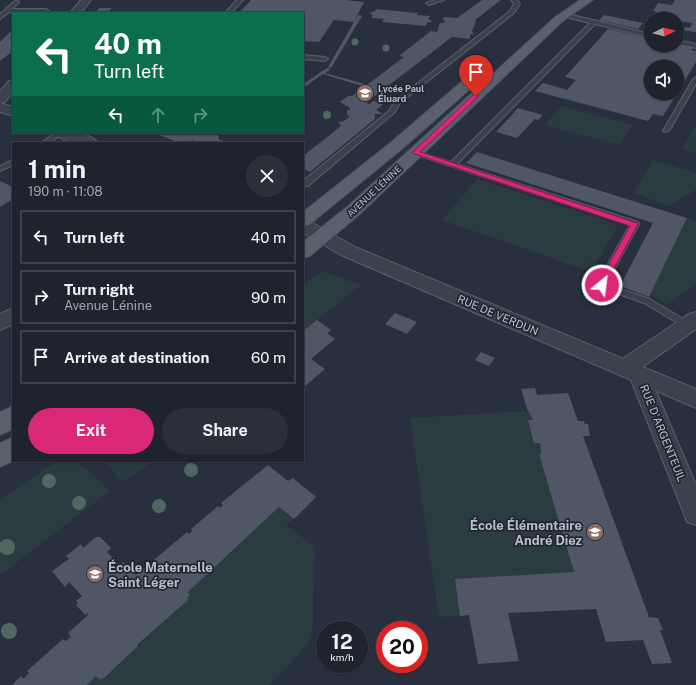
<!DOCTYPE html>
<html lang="en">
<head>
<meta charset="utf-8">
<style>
  body { margin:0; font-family:"Public Sans",sans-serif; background:#2b2f3a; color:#f1f3f6; height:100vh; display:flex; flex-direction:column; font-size:15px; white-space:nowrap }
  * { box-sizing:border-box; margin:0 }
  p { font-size:13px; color:#a1a4aa }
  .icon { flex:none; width:22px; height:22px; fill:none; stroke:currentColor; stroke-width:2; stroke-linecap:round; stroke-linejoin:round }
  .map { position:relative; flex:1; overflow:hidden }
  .sheet { position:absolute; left:12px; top:142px; width:292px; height:320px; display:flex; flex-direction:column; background:#1e232e; border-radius:0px; box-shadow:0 1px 3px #0004,0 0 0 1px #3c404a }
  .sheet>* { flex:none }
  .guide { position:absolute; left:12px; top:12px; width:292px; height:122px; border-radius:0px; box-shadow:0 1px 3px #0004,0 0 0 1px #3c404a; background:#0b6e4f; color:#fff; overflow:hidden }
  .needle { width:26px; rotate:84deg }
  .controls { position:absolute; left:644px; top:12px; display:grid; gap:8px }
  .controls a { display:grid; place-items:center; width:40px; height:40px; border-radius:50%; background:#1e232e; box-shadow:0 1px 3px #0004,0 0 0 1px #3c404a; font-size:20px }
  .speed { position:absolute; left:316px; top:621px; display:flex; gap:8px; font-size:20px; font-weight:700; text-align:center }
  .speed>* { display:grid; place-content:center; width:52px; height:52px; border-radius:50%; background:#1e232e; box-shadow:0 1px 3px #0004,0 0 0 1px #3c404a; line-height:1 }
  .speed small { font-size:10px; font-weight:400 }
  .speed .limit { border:6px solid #d22; background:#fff; color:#111 }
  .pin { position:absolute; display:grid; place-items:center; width:34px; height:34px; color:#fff; margin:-41px -17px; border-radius:50% 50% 50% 0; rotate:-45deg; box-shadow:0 0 4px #0007 }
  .pin .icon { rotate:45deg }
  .me { position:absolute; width:44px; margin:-22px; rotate:29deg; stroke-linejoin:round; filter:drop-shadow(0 0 3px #0008) }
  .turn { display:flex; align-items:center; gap:14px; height:84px; padding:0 16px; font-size:18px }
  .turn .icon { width:52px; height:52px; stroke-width:2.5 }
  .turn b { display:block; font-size:28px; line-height:34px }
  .lanes { display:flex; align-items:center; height:38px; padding:0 16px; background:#0003; justify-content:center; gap:20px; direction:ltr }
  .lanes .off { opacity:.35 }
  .round { display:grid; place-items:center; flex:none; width:42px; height:42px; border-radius:21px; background:#2b2f3a }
  .summary { display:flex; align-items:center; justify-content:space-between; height:68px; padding:0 16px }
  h1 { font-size:24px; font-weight:700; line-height:30px }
  .action { display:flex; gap:8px; margin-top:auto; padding:8px 16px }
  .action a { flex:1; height:46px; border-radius:24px; background:#db2777; color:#fff; font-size:16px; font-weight:700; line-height:46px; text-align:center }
  .action a+a { background:#2b2f3a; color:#f1f3f6 }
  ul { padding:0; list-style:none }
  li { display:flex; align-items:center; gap:12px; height:54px; margin:0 8px 6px; padding:0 8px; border:2px solid #3c404a; border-radius:0px }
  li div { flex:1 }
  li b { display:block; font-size:15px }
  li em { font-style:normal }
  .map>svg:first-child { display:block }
  .green { fill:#2b3c40 }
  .building { fill:#4f5666; fill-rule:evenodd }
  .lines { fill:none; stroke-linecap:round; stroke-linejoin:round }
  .service-casing { stroke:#5a5f6b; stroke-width:2 }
  .minor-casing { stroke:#5a5f6b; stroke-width:2 }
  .tertiary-casing { stroke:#5a5f6b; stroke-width:2 }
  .primary-casing { stroke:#454a57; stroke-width:2 }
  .service { fill:#3c414e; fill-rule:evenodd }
  .minor { fill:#3c414e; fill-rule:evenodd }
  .tertiary { fill:#3c414e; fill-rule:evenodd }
  .primary { fill:#5a606e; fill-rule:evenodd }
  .tree { fill:#516861 }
  .route { fill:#db2777; stroke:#8e194d }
  .labels { text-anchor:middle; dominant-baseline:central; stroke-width:3.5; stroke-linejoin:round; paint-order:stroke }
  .far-poi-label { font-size:9px; font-weight:bold; fill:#b8bdc8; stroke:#212633; text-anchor:start }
  .far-street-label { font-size:9px; fill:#b8bdc8; stroke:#212633 }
  .street-label { font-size:11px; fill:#b8bdc8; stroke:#212633 }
  .near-poi-label { font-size:13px; font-weight:bold; fill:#b8bdc8; stroke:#212633; text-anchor:end }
</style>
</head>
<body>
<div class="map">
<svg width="696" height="685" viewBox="0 0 696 685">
  <rect width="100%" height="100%" fill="#282f3e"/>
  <g class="green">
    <polygon points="561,106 632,125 619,145 545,125"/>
    <polygon points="696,125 696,153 682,149"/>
    <polygon points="653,160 696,173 696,190 668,206 634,193"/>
    <polygon points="477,179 618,225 592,272 442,220"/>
    <polygon points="687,218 696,221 696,283 667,305 650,295"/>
    <polygon points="322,271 361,285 303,331 303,285"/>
    <path d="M528 411C536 426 539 439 541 455L596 609 508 613 506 605 469 615 439 617 410 418Z"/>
    <polygon points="57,461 77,461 110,491 0,575 0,499"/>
    <polygon points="105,461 153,461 122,482"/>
    <polygon points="279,507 294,519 286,525 314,546 313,623 310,639 301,652 269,685 87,685 96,676 100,680 102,678 104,679 187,598 190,595 188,592"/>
  </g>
  <g class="building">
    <polygon points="251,0 345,0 364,2 354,22 334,20 319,42 303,41 303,13 239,13"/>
    <polygon points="482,0 501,0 475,20 476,21 472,31 474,35 471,34 469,39 452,37 368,101 367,103 370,104 373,101 383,104 376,110 383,114 375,114 375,119 310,172 303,169 303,156 341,126 338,122 344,121 350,116 347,115 347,110 350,110 350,108 340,102 348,96 352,96 404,57 399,56 431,31 437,32 440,23 444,23 445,20 442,20 444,17 457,18"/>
    <polygon points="675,0 696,0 696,32 682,30 683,27 690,28 692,23 677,21 677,19 658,17 660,13 653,11 658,3 672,5"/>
    <polygon points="99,8 112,8 109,11 143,11 151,13 95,13"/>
    <polygon points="376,9 418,13 417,15 430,16 428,19 433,21 427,23 426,26 382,22 384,19 371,18 373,15 369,13 375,11"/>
    <polygon points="358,15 362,16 331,68 328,67"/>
    <polygon points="604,15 643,23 638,29 599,20"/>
    <polygon points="13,29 13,47 10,51 13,51 0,61 0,42"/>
    <path d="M608 29 651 39V45L677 44 693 48 691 50 696 51V62L663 116 653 114 648 121 535 91 543 83 567 90 576 80 565 77ZM651 67H677V93H651Z"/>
    <polygon points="327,68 331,69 325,73 365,84 362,86 323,74 303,88 303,84"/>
    <polygon points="518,108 543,115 538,120 535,119 517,138 496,132"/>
    <polygon points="154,133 218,133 219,140 222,140 222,143 201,143 192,140 187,143 180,143"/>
    <polygon points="477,152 687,218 649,297 620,286 653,223 466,163"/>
    <polygon points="0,181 13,187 13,199 0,207"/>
    <polygon points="395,313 417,322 407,334 385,324"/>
    <polygon points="317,320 331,330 327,333 335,339 311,359 325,369 303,388 303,331"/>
    <polygon points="481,352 495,358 489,366 475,360"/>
    <polygon points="535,388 537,395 568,393 578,421 584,421 585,424 588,424 590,436 583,436 649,617 658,618 663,630 660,630 672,663 652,664 643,640 606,642 596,609 508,613 519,661 478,664 469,615 460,616 455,579 574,572 539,454 541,454 540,443 534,443 528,420 533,420 527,409 521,389"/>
    <polygon points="268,465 288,481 293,478 316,497 294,519 279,507 188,592 190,595 187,598 188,600 137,645 138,646 103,679 102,678 100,680 96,676 87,685 12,685 21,676 23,679 29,673 27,671 63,639 65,641 71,637 68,633 88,615 87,613 85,615 76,605 78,603 76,601 82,596 69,582 65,587 52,571 70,558 68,558 66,556 81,544 83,548 96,537 100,537 111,548 107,552 119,565 123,562 125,564 126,563 136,575 187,532 189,534 192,531 191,529 218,506 220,508 223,505 221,503"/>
  </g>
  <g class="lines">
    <defs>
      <g id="service">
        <polygon points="16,0 19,2 12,9 46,9 49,11 46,13 9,12 0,19 0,14"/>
        <polygon points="237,0 243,0 231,13 225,13"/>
        <polygon points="435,0 444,0 429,5 426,3"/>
        <polygon points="511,0 517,0 520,4 514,13 400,103 394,113 308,186 303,186 303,181 389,111 395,101 510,11 514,4"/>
        <polygon points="564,13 651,34 651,38 595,24 457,164 638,222 639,224 606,284 650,299 690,323 692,325 690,327 684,327 644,303 598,287 596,285 630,225 411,153 415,151 451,162 590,23 562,16 562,14"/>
        <polygon points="677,40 696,44 696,48 677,44"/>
        <polygon points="303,55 325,57 328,59 325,61 303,59"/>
        <polygon points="696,77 696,84 669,131 664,132 663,131 693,79"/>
        <polygon points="55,133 63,133 50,143 41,143"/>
        <polygon points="13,160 13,165 0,171 0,166"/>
      </g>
      <g id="minor">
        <polygon points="81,0 91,0 81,13 70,13"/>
        <polygon points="13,80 13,92 5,102 0,103 0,91 9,81"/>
        <polygon points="13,308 13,324 0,330 0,314"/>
        <polygon points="696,312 696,329 641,368 646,369 649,375 696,485 696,525 687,522 684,514 629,375 625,376 618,374 615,368 618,362 689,314"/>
      </g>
      <g id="tertiary">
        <polygon points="0,103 13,107 13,116 0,112"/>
        <path d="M55 133C68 133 90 131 98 143 85 143 64 145 55 133Z"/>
        <polygon points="303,219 309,221 355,247 696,389 696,408 341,255 303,233"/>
      </g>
      <g id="primary">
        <polygon points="580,0 593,0 563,21 360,214 310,256 303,258 303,242 348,206 555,17"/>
        <polygon points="472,76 477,77 479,80 477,83 402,149 309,225 303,226 303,212 390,143 467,77"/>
        <polygon points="13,406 13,429 0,435 0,412"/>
        <polygon points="13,437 13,461 0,467 0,443"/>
      </g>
    </defs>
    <use href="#service" class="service-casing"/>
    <use href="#minor" class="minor-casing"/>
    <use href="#tertiary" class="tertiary-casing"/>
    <use href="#primary" class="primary-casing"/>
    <use href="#service" class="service"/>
    <use href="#minor" class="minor"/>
    <use href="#tertiary" class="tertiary"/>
    <use href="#primary" class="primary"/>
  </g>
  <g class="tree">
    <circle cx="355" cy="42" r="3.5"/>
    <circle cx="386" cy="48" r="3.5"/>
    <circle cx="327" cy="115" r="4"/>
    <circle cx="191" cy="470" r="7"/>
    <circle cx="49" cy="481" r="7"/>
    <circle cx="79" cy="503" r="7"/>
    <circle cx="159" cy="506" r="7"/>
    <circle cx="7" cy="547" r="8"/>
    <circle cx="9" cy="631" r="8"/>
  </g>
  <polygon class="route" points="474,94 479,96 420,152 637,223 638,224 604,287 599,287 597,285 630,226 412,153"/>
  <defs>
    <symbol id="school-disc" viewBox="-11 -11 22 22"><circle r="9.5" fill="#8d6e63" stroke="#212633"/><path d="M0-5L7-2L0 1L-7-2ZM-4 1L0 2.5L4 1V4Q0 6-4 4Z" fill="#fff"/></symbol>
  </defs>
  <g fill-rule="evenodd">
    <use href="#school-disc" x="355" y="83" width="20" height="20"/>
    <use href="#school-disc" x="585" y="522" width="20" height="20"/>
    <use href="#school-disc" x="85" y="564" width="20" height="20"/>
  </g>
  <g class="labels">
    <g class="far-poi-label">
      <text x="378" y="88">Lycée Paul<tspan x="378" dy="10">Éluard</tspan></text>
    </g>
    <g class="far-street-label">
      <text transform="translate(374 191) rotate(-43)">AVENUE LÉNINE</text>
    </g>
    <g class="street-label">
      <text transform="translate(498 315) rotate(23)">RUE DE VERDUN</text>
      <text transform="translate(663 433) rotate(68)">RUE D'ARGENTEUIL</text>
    </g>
    <g class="near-poi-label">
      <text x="582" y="525">École Élémentaire<tspan x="582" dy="15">André Diez</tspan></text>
      <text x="108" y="567" text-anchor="start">École Maternelle<tspan x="108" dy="15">Saint Léger</tspan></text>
    </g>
  </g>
</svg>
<div class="controls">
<a><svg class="needle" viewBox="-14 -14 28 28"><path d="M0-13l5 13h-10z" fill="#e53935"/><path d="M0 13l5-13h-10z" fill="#a1a4aa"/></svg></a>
<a><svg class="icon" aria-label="sound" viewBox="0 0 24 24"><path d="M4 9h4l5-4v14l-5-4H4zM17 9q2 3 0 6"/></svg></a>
</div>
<div class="speed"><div>12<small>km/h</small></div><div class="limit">20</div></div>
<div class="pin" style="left:476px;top:96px;background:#d93025"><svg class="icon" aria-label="arrive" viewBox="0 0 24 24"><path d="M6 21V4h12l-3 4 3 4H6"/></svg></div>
<svg class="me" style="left:602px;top:285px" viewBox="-20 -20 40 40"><circle r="17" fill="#db2777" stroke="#fff" stroke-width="3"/><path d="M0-11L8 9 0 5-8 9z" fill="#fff"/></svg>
<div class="guide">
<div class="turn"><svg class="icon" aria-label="left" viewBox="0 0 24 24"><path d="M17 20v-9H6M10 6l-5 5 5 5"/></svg><div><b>40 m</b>Turn left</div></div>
<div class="lanes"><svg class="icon" aria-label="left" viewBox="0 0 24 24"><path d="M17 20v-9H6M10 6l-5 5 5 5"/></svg><svg class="icon off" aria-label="ahead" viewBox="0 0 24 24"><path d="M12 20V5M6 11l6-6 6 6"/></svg><svg class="icon off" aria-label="right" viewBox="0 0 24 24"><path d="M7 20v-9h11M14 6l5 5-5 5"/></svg></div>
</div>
<section class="sheet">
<div class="summary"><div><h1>1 min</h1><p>190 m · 11:08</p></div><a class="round"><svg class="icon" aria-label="close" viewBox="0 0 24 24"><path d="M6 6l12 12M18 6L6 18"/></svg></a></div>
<ul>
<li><svg class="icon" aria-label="left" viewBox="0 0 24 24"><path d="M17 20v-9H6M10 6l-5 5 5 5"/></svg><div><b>Turn left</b></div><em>40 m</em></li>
<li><svg class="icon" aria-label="right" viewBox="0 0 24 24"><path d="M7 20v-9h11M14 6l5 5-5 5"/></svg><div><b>Turn right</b><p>Avenue Lénine</p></div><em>90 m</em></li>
<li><svg class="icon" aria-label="arrive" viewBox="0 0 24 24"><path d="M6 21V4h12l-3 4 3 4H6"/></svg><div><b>Arrive at destination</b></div><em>60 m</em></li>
</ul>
<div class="action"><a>Exit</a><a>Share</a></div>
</section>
</div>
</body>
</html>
